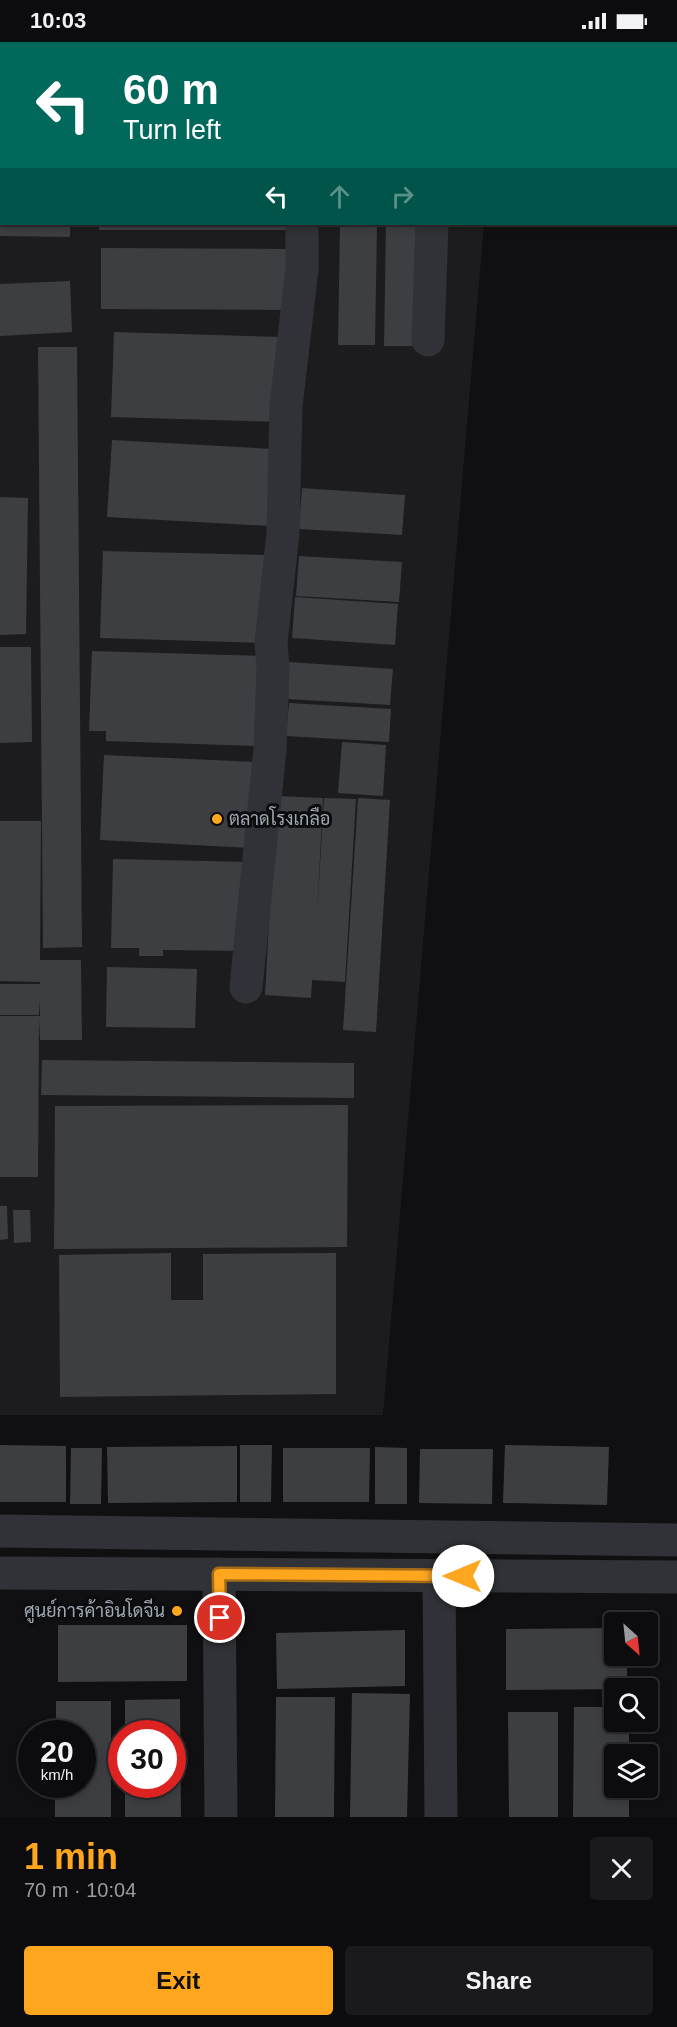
<!DOCTYPE html>
<html lang="en">
<head>
<meta charset="utf-8">
<style>
  body { margin:0; font-family:Arial,Sarabun,sans-serif; background:#1a1a1c; color:#f1f3f6; height:100vh; display:flex; flex-direction:column; font-size:22px; white-space:nowrap }
  * { box-sizing:border-box; margin:0 }
  p { font-size:20px; color:#9a9b9e }
  .icon { flex:none; width:33px; height:33px; fill:none; stroke:currentColor; stroke-width:2; stroke-linecap:round; stroke-linejoin:round }
  .map { position:relative; height:1775px; overflow:hidden }
  .side { display:flex; flex-direction:column; background:#0c0c0e; flex:1 }
  .side>* { flex:none }
  .hud { position:absolute; left:0px; top:0px; width:678px; height:183px; box-shadow:0 3px 9px #0003,0 0 0 2px #2c2c2e; background:#00695c; color:#fff; overflow:hidden }
  .needle { width:39px; rotate:153deg }
  .controls { position:absolute; left:604px; top:1570px; display:grid; gap:12px }
  .controls a { display:grid; place-items:center; width:54px; height:54px; border-radius:6px; background:#0c0c0e; box-shadow:0 3px 9px #0003,0 0 0 2px #2c2c2e; font-size:30px }
  .speed { position:absolute; left:18px; top:1678px; display:flex; gap:12px; font-size:30px; font-weight:700; text-align:center }
  .speed>* { display:grid; place-content:center; width:78px; height:78px; border-radius:50%; background:#0c0c0e; box-shadow:0 3px 9px #0003,0 0 0 2px #2c2c2e; line-height:1 }
  .speed small { font-size:15px; font-weight:400 }
  .speed .limit { border:9px solid #d22; background:#fff; color:#111 }
  .pin { position:absolute; display:grid; place-items:center; width:51px; height:51px; color:#fff; margin:-26px; border:3px solid #fff; border-radius:50%; box-shadow:0 2px 6px #0007 }
  .me { position:absolute; width:66px; margin:-33px; rotate:270deg; stroke-linejoin:round; filter:drop-shadow(0 0 4px #0008) }
  .turn { display:flex; align-items:center; gap:21px; height:126px; padding:0 24px; font-size:27px }
  .turn .icon { width:78px; height:78px; stroke-width:2.5 }
  .turn b { display:block; font-size:42px; line-height:51px }
  .lanes { display:flex; align-items:center; height:57px; padding:0 24px; background:#0003; justify-content:center; gap:30px; direction:ltr }
  .lanes .off { opacity:.35 }
  .round { display:grid; place-items:center; flex:none; width:63px; height:63px; border-radius:6px; background:#1a1a1c }
  .overview { display:flex; align-items:center; justify-content:space-between; height:102px; padding:0 24px }
  h1 { font-size:36px; font-weight:600; line-height:45px; color:#fda61e }
  .primary-button { display:flex; gap:12px; margin-top:auto; padding:12px 24px }
  .primary-button a { flex:1; height:69px; border-radius:6px; background:#fda61e; color:#111; font-size:24px; font-weight:600; line-height:69px; text-align:center }
  .primary-button a+a { background:#1a1a1c; color:#f1f3f6 }
  .status { display:flex; justify-content:space-between; align-items:center; height:42px; padding:0 30px; background:#0c0c0e; direction:ltr }
  .status svg { height:16px; fill:currentColor }
  .map>svg:first-child { display:block }
  .built { fill:#1c1c1f }
  .building { fill:#3c3e42 }
  .lines { fill:none; stroke-linecap:round; stroke-linejoin:round }
  .minor { stroke:#313237; stroke-width:33 }
  .route-casing { stroke:#a46c14; stroke-width:15 }
  .route { stroke:#fda61e; stroke-width:10 }
  .poi-dot { fill:#fda61e; stroke:#0b0c0d; stroke-width:2 }
  .labels { text-anchor:middle; dominant-baseline:central; stroke-width:6; stroke-linejoin:round; paint-order:stroke }
  .poi-label { font-size:18px; fill:#a1a8b4; stroke:#0b0c0d; text-anchor:start }
</style>
</head>
<body>
<div class="status"><b>10:03</b><svg viewBox="0 0 49 12"><path d="M0 12V9h3v3zM5 12V6h3v6zM10 12V3h3v9zM15 12V0h3v12zM26 1h20v11H26zM47 4h2v5h-2z"/></svg></div>
<div class="map">
<svg width="677" height="1775" viewBox="0 0 677 1775">
  <rect width="100%" height="100%" fill="#101012"/>
  <polygon class="built" points="0,0 521,0 2,2 2,182 484,182 383,1373 0,1373"/>
  <g class="building">
    <polygon points="0,182 70,182 70,195 0,194"/>
    <rect x="99" y="182" width="187" height="6"/>
    <polygon points="340,182 377,182 375,303 338,303"/>
    <polygon points="386,182 420,182 419,304 384,304"/>
    <polygon points="101,206 288,207 288,268 101,267"/>
    <polygon points="70,239 72,290 0,294 0,242"/>
    <polygon points="114,290 283,295 280,380 111,375"/>
    <polygon points="38,305 77,305 82,905 43,906"/>
    <polygon points="112,398 274,407 270,484 107,475"/>
    <polygon points="302,446 405,453 402,493 299,487"/>
    <polygon points="0,455 28,456 26,592 0,593"/>
    <polygon points="103,509 265,513 261,601 100,596"/>
    <polygon points="299,514 402,520 399,560 296,554"/>
    <polygon points="295,555 398,562 395,603 292,596"/>
    <polygon points="0,605 31,605 32,700 0,701"/>
    <polygon points="92,609 263,614 259,704 106,699 106,689 89,689"/>
    <polygon points="289,620 393,627 390,663 287,657"/>
    <polygon points="289,661 391,667 389,700 286,694"/>
    <polygon points="342,700 386,703 383,754 338,751"/>
    <polygon points="104,713 256,720 251,806 100,798"/>
    <polygon points="276,754 323,756 317,874 324,756 356,757 345,940 312,938 311,956 265,953"/>
    <polygon points="358,756 390,758 376,990 343,988"/>
    <polygon points="0,779 41,779 40,918 81,918 82,998 40,998 39,977 38,1135 0,1135 0,974 40,974 40,957 39,973 0,973 0,942 40,942 40,940 0,939"/>
    <polygon points="113,817 250,820 248,909 163,908 163,914 139,914 139,906 111,906"/>
    <polygon points="107,925 197,927 195,986 106,985"/>
    <polygon points="42,1018 354,1021 354,1056 41,1053"/>
    <polygon points="348,1063 347,1205 54,1207 55,1064"/>
    <polygon points="0,1164 7,1164 8,1197 0,1198"/>
    <polygon points="13,1168 30,1168 31,1200 14,1201"/>
    <polygon points="171,1211 171,1258 203,1258 203,1212 336,1211 336,1352 60,1355 59,1213"/>
    <polygon points="0,1403 66,1404 66,1460 0,1460"/>
    <polygon points="240,1403 272,1403 271,1460 240,1460"/>
    <polygon points="505,1403 609,1405 607,1463 503,1461"/>
    <polygon points="237,1404 237,1460 108,1461 107,1405"/>
    <polygon points="375,1405 407,1406 407,1462 375,1462"/>
    <polygon points="71,1406 102,1406 101,1462 70,1462"/>
    <polygon points="283,1406 370,1406 369,1460 283,1460"/>
    <polygon points="420,1407 493,1407 492,1462 419,1461"/>
    <polygon points="58,1583 187,1583 187,1639 58,1640"/>
    <polygon points="615,1586 615,1614 627,1614 627,1647 506,1648 506,1587"/>
    <polygon points="405,1588 405,1644 277,1647 276,1591"/>
    <polygon points="352,1651 410,1652 407,1775 350,1775"/>
    <polygon points="276,1655 335,1655 334,1775 275,1775"/>
    <polygon points="180,1657 181,1775 125,1775 125,1743 172,1743 172,1692 125,1692 125,1658"/>
    <polygon points="56,1659 111,1659 111,1775 55,1775 55,1743 82,1743 82,1692 56,1692"/>
    <polygon points="574,1665 615,1665 615,1680 629,1680 629,1713 615,1713 615,1746 629,1746 629,1775 573,1775"/>
    <polygon points="508,1670 558,1670 558,1775 509,1775"/>
  </g>
  <g class="lines">
    <g class="minor">
      <polyline points="303,2 303,0"/>
      <polyline points="440,2 440,0"/>
      <polyline points="428,298 432,182"/>
      <polyline points="246,945 270,707 273,626 271,601 283,491 286,364 302,227 302,182"/>
      <polyline points="0,1489 677,1498"/>
      <polyline points="0,1531 677,1535"/>
      <polyline points="219,1532 221,1775"/>
      <polyline points="439,1534 441,1775"/>
    </g>
  </g>
  <g class="lines">
    <defs>
      <polyline id="route" points="220,1576 219,1532 463,1534"/>
    </defs>
    <use href="#route" class="route-casing"/>
    <use href="#route" class="route"/>
  </g>
  <g class="poi-dot">
    <circle cx="217" cy="777" r="6"/>
    <circle cx="177" cy="1569" r="6"/>
  </g>
  <g class="labels">
    <g class="poi-label">
      <text x="229" y="777">ตลาดโรงเกลือ</text>
      <text x="165" y="1569" text-anchor="end">ศูนย์การค้าอินโดจีน</text>
    </g>
  </g>
</svg>
<div class="controls">
<a><svg class="needle" viewBox="-14 -14 28 28"><path d="M0-13l5 13h-10z" fill="#e53935"/><path d="M0 13l5-13h-10z" fill="#9a9b9e"/></svg></a>
<a><svg class="icon" aria-label="search" viewBox="0 0 24 24"><circle cx="10" cy="10" r="6"/><path d="M15 15l6 6"/></svg></a>
<a><svg class="icon" aria-label="layers" viewBox="0 0 24 24"><path d="M12 4l9 5-9 5-9-5zM3 14l9 5 9-5"/></svg></a>
</div>
<div class="speed"><div>20<small>km/h</small></div><div class="limit">30</div></div>
<div class="pin" style="left:220px;top:1576px;background:#d93025"><svg class="icon" aria-label="arrive" viewBox="0 0 24 24"><path d="M6 21V4h12l-3 4 3 4H6"/></svg></div>
<svg class="me" style="left:463px;top:1534px" viewBox="-20 -20 40 40"><circle r="19" fill="#fff"/><path d="M0-13L10 11 0 6-10 11z" fill="#fda61e"/></svg>
<div class="hud">
<div class="turn"><svg class="icon" aria-label="left" viewBox="0 0 24 24"><path d="M17 20v-9H6M10 6l-5 5 5 5"/></svg><div><b>60 m</b>Turn left</div></div>
<div class="lanes"><svg class="icon" aria-label="left" viewBox="0 0 24 24"><path d="M17 20v-9H6M10 6l-5 5 5 5"/></svg><svg class="icon off" aria-label="ahead" viewBox="0 0 24 24"><path d="M12 20V5M6 11l6-6 6 6"/></svg><svg class="icon off" aria-label="right" viewBox="0 0 24 24"><path d="M7 20v-9h11M14 6l5 5-5 5"/></svg></div>
</div>
</div>
<section class="side">
<div class="overview"><div><h1>1 min</h1><p>70 m · 10:04</p></div><a class="round"><svg class="icon" aria-label="close" viewBox="0 0 24 24"><path d="M6 6l12 12M18 6L6 18"/></svg></a></div>
<div class="primary-button"><a>Exit</a><a>Share</a></div>
</section>
</body>
</html>
